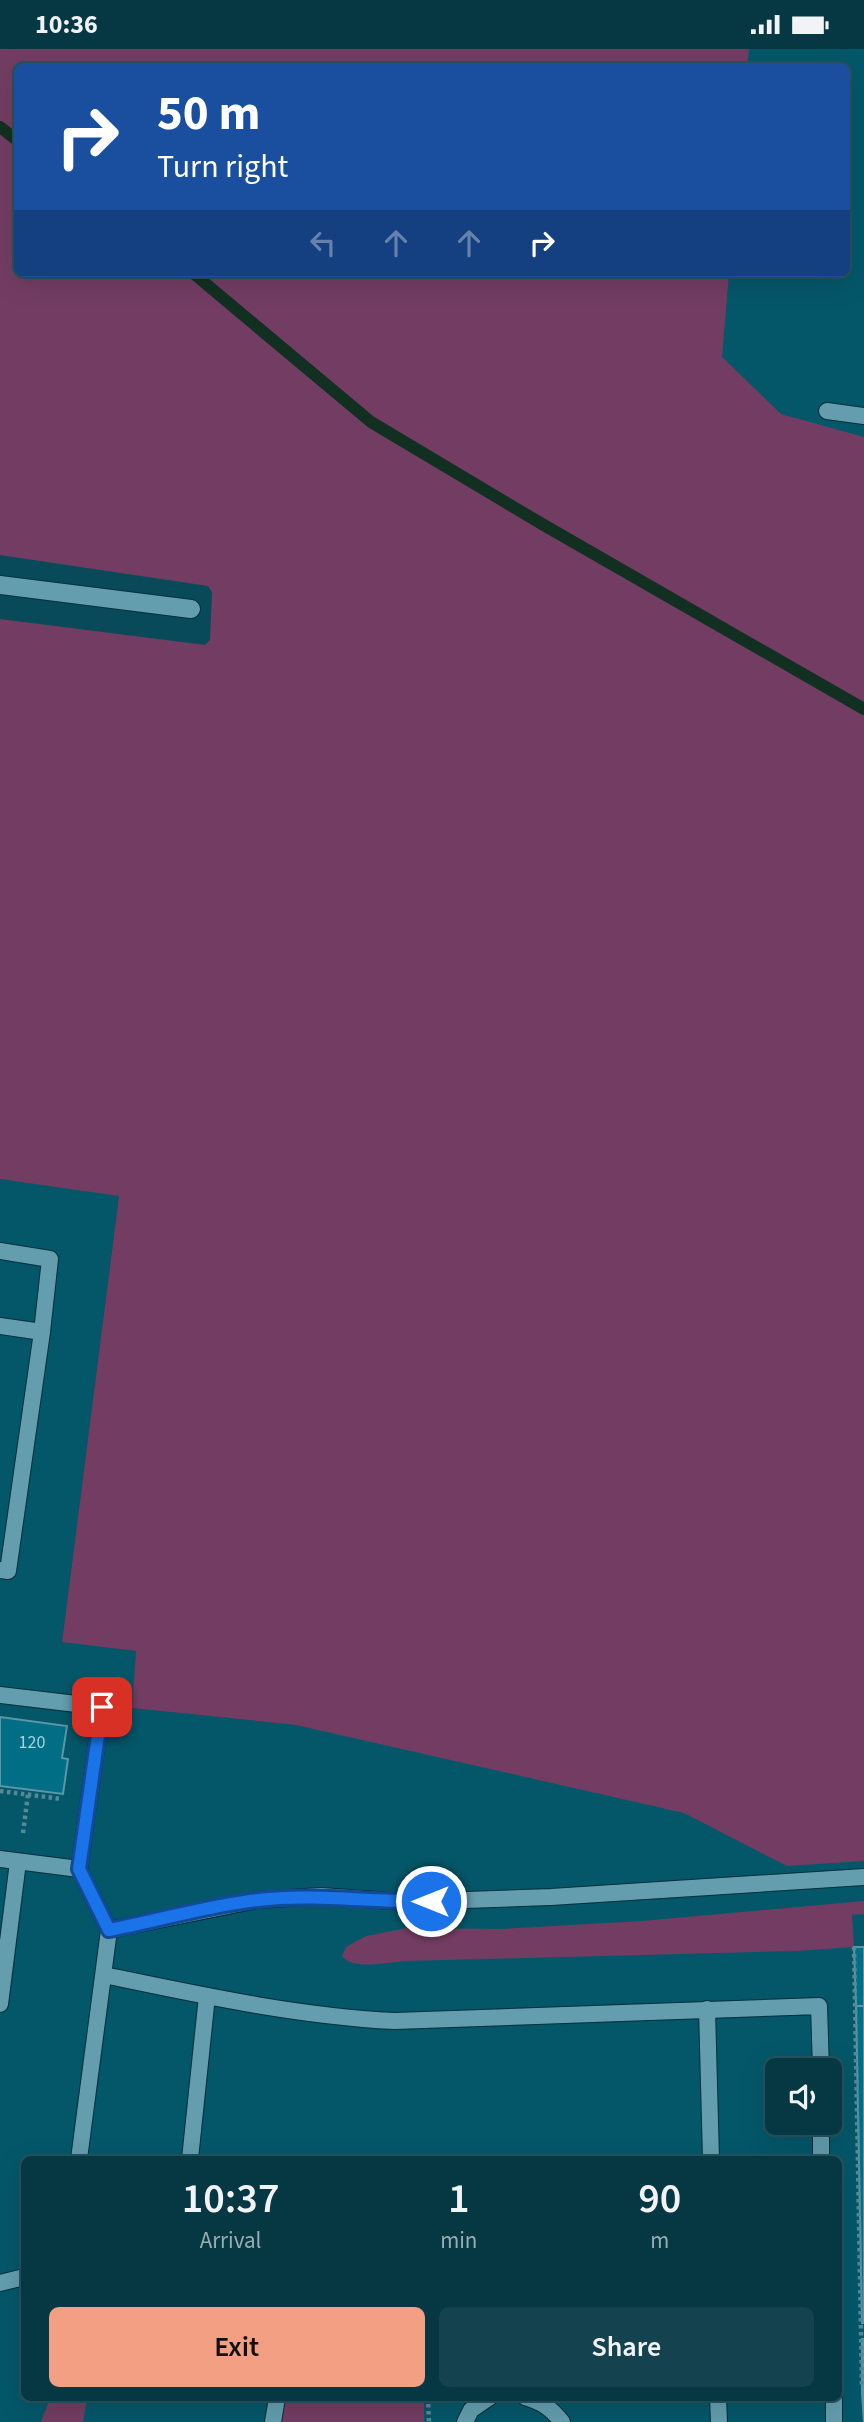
<!DOCTYPE html>
<html lang="en">
<head>
<meta charset="utf-8">
<style>
  body { margin:0; font-family:"Source Sans 3",sans-serif; background:#14434f; color:#f1f3f6; height:100vh; display:flex; flex-direction:column; font-size:26px; white-space:nowrap }
  * { box-sizing:border-box; margin:0 }
  p { font-size:23px; color:#98acb2 }
  .icon { flex:none; width:38px; height:38px; fill:none; stroke:currentColor; stroke-width:2; stroke-linecap:round; stroke-linejoin:round }
  .map { position:relative; flex:1; overflow:hidden }
  .drawer { position:absolute; left:21px; top:2107px; width:821px; height:245px; display:flex; flex-direction:column; background:#063844; border-radius:10px; box-shadow:0 7px 28px #0002,0 0 0 2px #27525d }
  .drawer>* { flex:none }
  .hud { position:absolute; left:14px; top:14px; width:836px; height:214px; border-radius:10px; box-shadow:0 7px 28px #0002,0 0 0 2px #27525d; background:#1a4fa0; color:#fff; overflow:hidden }
  .fabs { position:absolute; left:765px; top:2009px; display:grid; gap:14px }
  .fabs a { display:grid; place-items:center; width:77px; height:77px; border-radius:10px; background:#063844; box-shadow:0 7px 28px #0002,0 0 0 2px #27525d; font-size:35px }
  .pin { position:absolute; display:grid; place-items:center; width:60px; height:60px; color:#fff; margin:-30px; border-radius:14px; box-shadow:0 4px 10px #0006 }
  .me { position:absolute; width:77px; margin:-38px; rotate:270deg; stroke-linejoin:round; filter:drop-shadow(0 0 5px #0008) }
  .turn { display:flex; align-items:center; gap:24px; height:147px; padding:0 28px; font-size:32px }
  .turn .icon { width:91px; height:91px; stroke-width:2.5 }
  .turn b { display:block; font-size:49px; line-height:60px }
  .lanes { display:flex; align-items:center; height:66px; padding:0 28px; background:#0003; justify-content:center; gap:35px; direction:ltr }
  .lanes .off { opacity:.35 }
  .eta { display:flex; justify-content:space-evenly; align-items:center; height:119px; text-align:center }
  .eta b { font-size:42px; font-weight:600; line-height:49px }
  .cta { display:flex; gap:14px; margin-top:auto; padding:14px 28px }
  .cta a { flex:1; height:80px; border-radius:10px; background:#f39f83; color:#111; font-size:28px; font-weight:600; line-height:80px; text-align:center }
  .cta a+a { background:#14434f; color:#f1f3f6 }
  .status { display:flex; justify-content:space-between; align-items:center; height:49px; padding:0 35px; background:#063844; direction:ltr }
  .status svg { height:19px; fill:currentColor }
  .map>svg:first-child { display:block }
  .built { fill:#045769; fill-rule:evenodd }
  .green { fill:#733d63 }
  .lines { fill:none; stroke-linecap:round; stroke-linejoin:round }
  .stream { stroke:#123021; stroke-width:12 }
  .building { fill:#006e85; stroke:#5c96a7; stroke-width:2 }
  .lane-casing { stroke:#002f3a; stroke-width:18 }
  .street-casing { stroke:#002f3a; stroke-width:20 }
  .path { stroke:#568895; stroke-width:4.5; stroke-dasharray:3.5 3.5; stroke-linecap:butt }
  .lane { stroke:#639dae; stroke-width:16 }
  .street { stroke:#639dae; stroke-width:18 }
  .route-casing { stroke:#114b97; stroke-width:18 }
  .route { stroke:#1a73e8; stroke-width:12 }
  .labels { text-anchor:middle; dominant-baseline:central; stroke-width:7; stroke-linejoin:round; paint-order:stroke }
  .number-label { font-size:18px; fill:#a6d3df }
</style>
</head>
<body>
<div class="status"><b>10:36</b><svg viewBox="0 0 49 12"><path d="M0 12V9h3v3zM5 12V6h3v6zM10 12V3h3v9zM15 12V0h3v12zM26 1h20v11H26zM47 4h2v5h-2z"/></svg></div>
<div class="map">
<svg width="864" height="2373" viewBox="0 0 864 2373">
  <rect width="100%" height="100%" fill="#084a5a"/>
  <g class="built">
    <polygon points="731,0 864,0 864,628 670,515 704,224 847,224 847,18 729,17"/>
    <path d="M0 1130 119 1146 62 1592 136 1602 133 1659 296 1676 864 1757V2373H0ZM777 2021H830V2074H777ZM24 2110H838V2348H24Z"/>
  </g>
  <g class="green">
    <polygon points="0,0 749,0 747,18 18,18 18,224 729,224 722,308 781,365 864,388 864,1812 787,1817 684,1764 296,1676 132,1659 136,1602 62,1593 119,1147 0,1130 0,570 205,596 210,591 212,543 208,537 0,506"/>
    <path d="M864 1852V1865L852 1866 854 1898 796 1902 406 1912C387 1913 354 1922 342 1907L346 1898 366 1887 407 1879 501 1880 642 1872Z"/>
    <polygon points="305,2348 424,2349 424,2373 273,2373 277,2349 304,2351"/>
    <polygon points="50,2349 87,2349 83,2373 41,2373"/>
  </g>
  <g class="lines">
    <g class="stream">
      <polyline points="0,78 18,92"/>
      <polyline points="193,224 371,373 542,475 864,660"/>
    </g>
  </g>
  <g class="building">
    <polygon points="0,1668 67,1677 62,1709 68,1710 63,1745 0,1737"/>
    <polygon points="854,1898 864,1898 864,1957 856,1957"/>
    <polygon points="856,1957 864,1957 864,2274 862,2274"/>
    <polygon points="862,2290 864,2290 864,2373 862,2344"/>
  </g>
  <g class="lines">
    <defs>
      <g id="lane">
        <polyline points="827,362 864,367"/>
        <polyline points="0,1202 50,1210 42,1283"/>
        <polyline points="0,1277 42,1283 8,1522 0,1521"/>
        <polyline points="0,1646 102,1658 79,1820 0,1810"/>
        <polyline points="79,1820 109,1881 79,2110"/>
        <polyline points="109,1881 257,1851 321,1847 407,1853 551,1848 864,1828"/>
        <path d="M104 1926C200 1946 296 1967 395 1972L819 1957 821 2021"/>
        <polyline points="0,1955 18,1813"/>
        <polyline points="707,1960 711,2110"/>
        <polyline points="821,2074 821,2110"/>
        <polyline points="190,2110 207,1947"/>
        <polyline points="0,2234 24,2228"/>
        <path d="M525 2348C542 2353 551 2359 562 2373"/>
        <polyline points="718,2348 719,2373"/>
        <polyline points="834,2348 834,2373"/>
        <polyline points="273,2373 277,2349"/>
        <polyline points="465,2373 471,2361 490,2348"/>
      </g>
      <polyline id="street" points="0,536 191,560"/>
    </defs>
    <use href="#lane" class="lane-casing"/>
    <use href="#street" class="street-casing"/>
    <g class="path">
      <polyline points="0,1742 62,1750"/>
      <polyline points="23,1784 28,1745"/>
      <polyline points="854,1898 862,2338"/>
      <polyline points="428,2348 429,2373"/>
    </g>
    <use href="#lane" class="lane"/>
    <use href="#street" class="street"/>
  </g>
  <g class="lines">
    <defs>
      <path id="route" d="M102 1658 79 1820 109 1881C157 1872 210 1856 258 1851 316 1844 373 1854 431 1852"/>
    </defs>
    <use href="#route" class="route-casing"/>
    <use href="#route" class="route"/>
  </g>
  <g class="labels">
    <g class="number-label">
      <text x="32" y="1693">120</text>
    </g>
  </g>
</svg>
<div class="fabs">
<a><svg class="icon" aria-label="sound" viewBox="0 0 24 24"><path d="M4 9h4l5-4v14l-5-4H4zM17 9q2 3 0 6"/></svg></a>
</div>
<div class="pin" style="left:102px;top:1658px;background:#d93025"><svg class="icon" aria-label="arrive" viewBox="0 0 24 24"><path d="M6 21V4h12l-3 4 3 4H6"/></svg></div>
<svg class="me" style="left:431px;top:1852px" viewBox="-20 -20 40 40"><circle r="17" fill="#1a73e8" stroke="#fff" stroke-width="3"/><path d="M0-11L8 9 0 5-8 9z" fill="#fff"/></svg>
<div class="hud">
<div class="turn"><svg class="icon" aria-label="right" viewBox="0 0 24 24"><path d="M7 20v-9h11M14 6l5 5-5 5"/></svg><div><b>50 m</b>Turn right</div></div>
<div class="lanes"><svg class="icon off" aria-label="left" viewBox="0 0 24 24"><path d="M17 20v-9H6M10 6l-5 5 5 5"/></svg><svg class="icon off" aria-label="ahead" viewBox="0 0 24 24"><path d="M12 20V5M6 11l6-6 6 6"/></svg><svg class="icon off" aria-label="ahead" viewBox="0 0 24 24"><path d="M12 20V5M6 11l6-6 6 6"/></svg><svg class="icon" aria-label="right" viewBox="0 0 24 24"><path d="M7 20v-9h11M14 6l5 5-5 5"/></svg></div>
</div>
<section class="drawer">
<div class="eta">
<div><b>10:37</b><p>Arrival</p></div>
<div><b>1</b><p>min</p></div>
<div><b>90</b><p>m</p></div>
</div>
<div class="cta"><a>Exit</a><a>Share</a></div>
</section>
</div>
</body>
</html>
